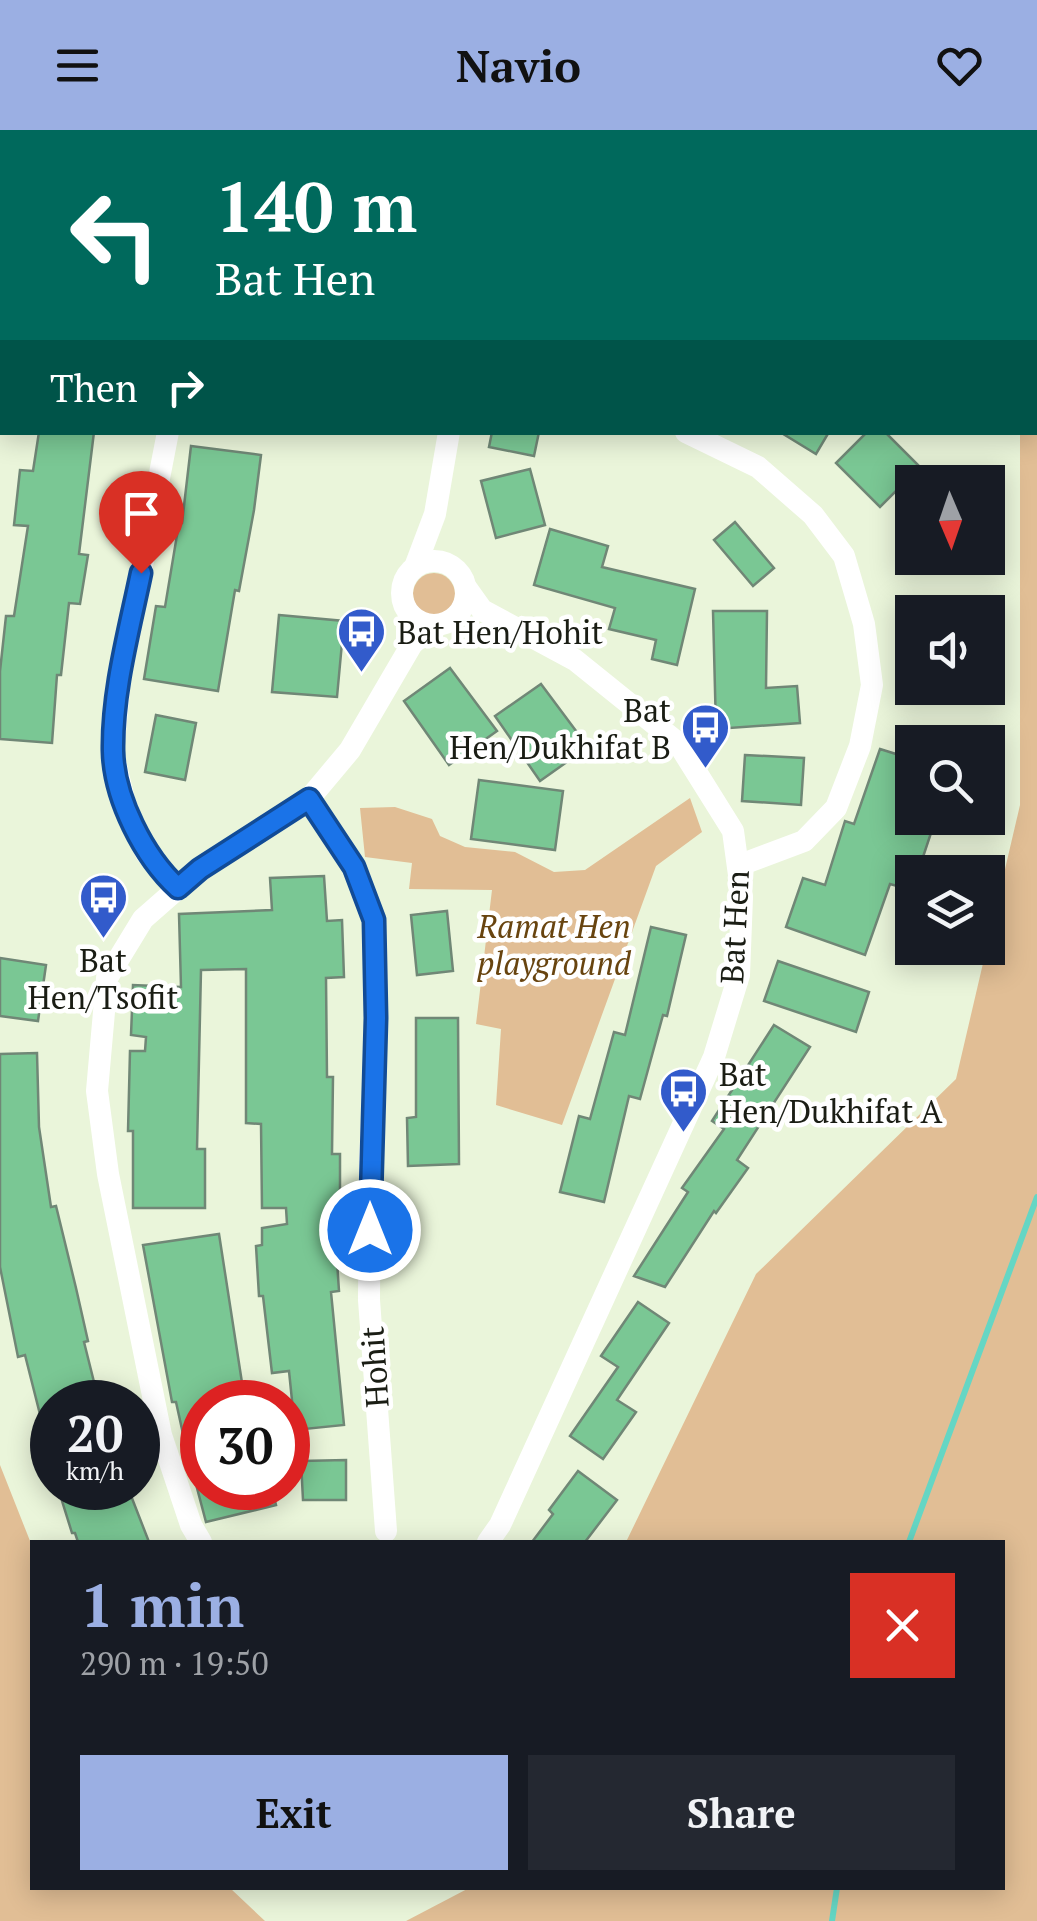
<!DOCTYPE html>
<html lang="en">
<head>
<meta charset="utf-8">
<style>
  body { margin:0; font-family:"PT Serif",serif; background:#242831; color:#f1f3f6; height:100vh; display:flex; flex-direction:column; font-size:38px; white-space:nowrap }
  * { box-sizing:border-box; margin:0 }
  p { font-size:32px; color:#9ea1a6 }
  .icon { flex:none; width:55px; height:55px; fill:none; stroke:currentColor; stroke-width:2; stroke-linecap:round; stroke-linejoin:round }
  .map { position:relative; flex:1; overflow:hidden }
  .details { position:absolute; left:30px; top:1410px; width:975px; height:350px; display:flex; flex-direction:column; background:#171b24; border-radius:0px; box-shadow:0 5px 25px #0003 }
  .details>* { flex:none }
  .top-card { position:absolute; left:0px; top:0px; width:1038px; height:305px; box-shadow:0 5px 25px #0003; background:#00695c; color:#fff; overflow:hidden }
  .needle { width:65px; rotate:178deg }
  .buttons { position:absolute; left:895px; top:335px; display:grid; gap:20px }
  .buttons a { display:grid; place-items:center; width:110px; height:110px; border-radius:0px; background:#171b24; box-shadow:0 5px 25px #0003; font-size:50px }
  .speed { position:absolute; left:30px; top:1250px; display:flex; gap:20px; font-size:50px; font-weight:700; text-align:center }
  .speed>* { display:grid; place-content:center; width:130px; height:130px; border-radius:50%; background:#171b24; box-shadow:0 5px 25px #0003; line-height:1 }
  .speed small { font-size:25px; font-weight:400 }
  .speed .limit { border:15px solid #d22; background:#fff; color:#111 }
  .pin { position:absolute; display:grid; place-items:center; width:85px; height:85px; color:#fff; margin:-102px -42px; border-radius:50% 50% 50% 0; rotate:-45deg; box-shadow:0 0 10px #0007 }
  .pin .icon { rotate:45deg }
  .me { position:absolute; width:110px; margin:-55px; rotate:0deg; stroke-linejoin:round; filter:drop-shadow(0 0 8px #0008) }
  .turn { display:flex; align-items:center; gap:35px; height:210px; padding:0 50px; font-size:45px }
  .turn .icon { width:130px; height:130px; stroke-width:2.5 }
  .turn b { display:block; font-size:70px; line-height:85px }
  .then { display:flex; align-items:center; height:95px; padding:0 50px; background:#0003; gap:20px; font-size:38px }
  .round { display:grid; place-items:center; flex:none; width:105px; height:105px; border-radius:0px; background:#242831 }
  .overview { display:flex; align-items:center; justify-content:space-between; height:170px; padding:0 50px }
  h1 { font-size:60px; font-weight:700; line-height:75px; color:#9bafe3 }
  .cta { display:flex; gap:20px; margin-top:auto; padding:20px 50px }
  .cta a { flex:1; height:115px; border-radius:0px; background:#9bafe3; color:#111; font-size:40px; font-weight:700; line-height:115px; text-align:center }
  .cta a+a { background:#242831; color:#f1f3f6 }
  header { display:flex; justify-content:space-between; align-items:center; height:130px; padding:0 50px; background:#9bafe3; color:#111; font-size:45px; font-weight:700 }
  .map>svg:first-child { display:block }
  .green { fill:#e1be95 }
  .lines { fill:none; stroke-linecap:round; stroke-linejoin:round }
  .stream { stroke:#65d6c4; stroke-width:6 }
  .building { fill:#7ac794; stroke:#708776; stroke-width:2.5 }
  .street { stroke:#fff; stroke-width:22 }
  .route-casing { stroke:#114b97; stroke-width:25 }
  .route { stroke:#1a73e8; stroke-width:18 }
  .labels { text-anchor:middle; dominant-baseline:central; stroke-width:9; stroke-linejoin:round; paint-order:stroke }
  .poi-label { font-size:32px; fill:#1a1d14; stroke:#fff; text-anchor:start }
  .park-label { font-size:32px; font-style:italic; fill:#68440f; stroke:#fff }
  .street-label { font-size:32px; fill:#1a1d14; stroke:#fff }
</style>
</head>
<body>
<header><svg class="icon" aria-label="menu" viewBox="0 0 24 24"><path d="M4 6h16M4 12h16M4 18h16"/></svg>Navio<svg class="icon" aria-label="heart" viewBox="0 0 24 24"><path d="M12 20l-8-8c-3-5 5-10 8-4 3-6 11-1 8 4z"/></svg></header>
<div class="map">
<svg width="1037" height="1791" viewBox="0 0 1037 1791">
  <rect width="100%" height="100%" fill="#eaf5da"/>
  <g class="green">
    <polygon points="672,0 1037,0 1037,1791 406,1791 469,1758 1002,1758 1002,1412 626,1412 756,1144 956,949 1020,675 1020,303 1035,302 1035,2 670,2"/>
    <circle cx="434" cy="464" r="21"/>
    <polygon points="690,668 702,702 656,736 562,995 496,975 501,899 476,894 492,760 409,759 412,733 365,727 360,678 395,677 432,689 440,706 465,717 515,722 554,742 585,740"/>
    <polygon points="0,1335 32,1416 32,1758 230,1758 265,1791 0,1791"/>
  </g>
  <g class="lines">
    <g class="stream">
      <polyline points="909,1412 1037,1067"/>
      <polyline points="832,1791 837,1758"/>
    </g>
  </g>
  <g class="building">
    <polygon points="39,302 94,302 79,424 88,425 80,474 69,473 61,545 57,545 52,613 0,609 0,541 6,486 14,486 28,396 14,395 20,340 33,341"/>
    <polygon points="492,302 539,302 534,326 489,317"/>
    <polygon points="780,302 829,302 816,324"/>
    <polygon points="867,302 885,302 920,337 880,377 836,333"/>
    <polygon points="191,316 261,325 254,380 239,461 235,460 218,561 144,549 156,476 165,477 179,393 182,393"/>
    <polygon points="530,339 545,395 496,408 481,351"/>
    <polygon points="735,392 774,438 753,456 714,410"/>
    <polygon points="550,399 608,416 602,437 695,459 677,535 652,529 656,510 609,499 615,478 534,455"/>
    <polygon points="713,481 767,481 766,558 797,556 800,593 716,599"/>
    <polygon points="279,485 344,491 337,567 272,562"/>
    <polygon points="450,538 497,601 449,635 404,571"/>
    <polygon points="541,554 588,617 540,651 495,586"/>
    <polygon points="156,585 196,593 185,650 145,642"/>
    <polygon points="880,619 912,629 912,688 936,688 918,742 912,742 912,760 890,754 865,825 786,797 803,748 825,755 845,691 854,694"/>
    <polygon points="745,625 804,628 801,675 742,671"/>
    <polygon points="479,650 563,661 555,720 471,709"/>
    <polygon points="324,746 327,791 342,790 344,847 326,848 327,947 333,947 332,1024 340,1024 340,1086 334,1086 339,1161 331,1162 344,1295 295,1300 289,1241 272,1243 263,1166 259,1166 256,1116 262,1115 262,1098 287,1094 286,1078 262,1078 261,994 246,993 246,839 201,840 197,1019 205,1019 205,1078 133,1078 133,1001 128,1001 130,921 145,921 146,907 131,905 133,855 181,857 179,784 272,780 270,748"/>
    <polygon points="447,781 453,841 417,845 411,785"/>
    <polygon points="651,797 686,805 667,886 663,885 640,969 629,966 604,1072 560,1062 579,986 590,989 614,902 625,905"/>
    <polygon points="0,828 46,835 38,891 0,886"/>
    <polygon points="778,831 869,862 856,902 764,871"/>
    <polygon points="416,888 458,888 459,1034 408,1036 407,988 416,987"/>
    <polygon points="774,895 810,917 737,1030 748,1038 716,1083 714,1081 665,1157 634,1146 688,1062 682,1058 724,999 712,991"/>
    <polygon points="37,923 39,997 51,1077 56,1076 76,1158 88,1211 84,1212 99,1272 52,1272 52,1307 46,1308 25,1225 18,1227 0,1137 0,924"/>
    <polygon points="219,1104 245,1272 202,1272 202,1344 192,1345 176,1272 172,1272 143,1115"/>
    <polygon points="638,1172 669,1193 617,1270 636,1282 603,1329 570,1306 618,1237 601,1226"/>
    <polygon points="346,1330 346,1370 303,1370 301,1331"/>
    <polygon points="578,1341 617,1370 585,1412 532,1412 553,1384 549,1380"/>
    <polygon points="58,1358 128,1358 149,1412 78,1412 75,1403 72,1403"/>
    <polygon points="197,1358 272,1358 276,1375 206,1392"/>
  </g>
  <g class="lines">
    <g class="street">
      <polyline points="454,0 455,2"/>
      <polyline points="476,0 476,2"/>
      <polyline points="168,302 120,549 113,623 125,674 146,723 178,758"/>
      <polyline points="686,302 758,337 813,385 844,426 864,494 872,555 860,616 836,678 804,711 740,735"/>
      <circle cx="434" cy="463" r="32"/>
      <polyline points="415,437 435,384 449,302"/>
      <polyline points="467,459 482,480 575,530 678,613 733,701 742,767 739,845 714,927 500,1395 488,1412"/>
      <polyline points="309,669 354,737 374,790 377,888 370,1030 369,1170 386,1401"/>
      <polyline points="201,1412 191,1395 161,1305 108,1044 97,961 107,848 143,789 200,739 309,669 350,620 412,514 433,496"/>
    </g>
  </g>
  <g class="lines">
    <defs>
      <path id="route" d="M141 443C129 501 112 562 113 621 114 668 144 727 178 758L200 739 309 669 354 737 374 790 376 888 370 1100"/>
    </defs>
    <use href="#route" class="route-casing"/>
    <use href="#route" class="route"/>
  </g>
  <defs>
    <symbol id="bus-pin" viewBox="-11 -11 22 30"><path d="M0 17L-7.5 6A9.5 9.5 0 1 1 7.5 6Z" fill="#325bcb" stroke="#fff"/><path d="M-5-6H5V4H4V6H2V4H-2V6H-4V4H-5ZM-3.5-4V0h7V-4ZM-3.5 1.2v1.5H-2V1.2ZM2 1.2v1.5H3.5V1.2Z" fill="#fff"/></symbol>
  </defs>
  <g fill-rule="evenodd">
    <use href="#bus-pin" x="334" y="474" width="55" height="75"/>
    <use href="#bus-pin" x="678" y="570" width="55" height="75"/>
    <use href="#bus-pin" x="76" y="740" width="55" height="75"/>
    <use href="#bus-pin" x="656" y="934" width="55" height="75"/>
  </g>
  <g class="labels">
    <g class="poi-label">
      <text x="397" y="502">Bat Hen/Hohit</text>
      <text x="671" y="580" text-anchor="end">Bat<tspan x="671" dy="37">Hen/Dukhifat B</tspan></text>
      <text x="103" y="830" text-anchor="middle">Bat<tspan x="103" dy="37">Hen/Tsofit</tspan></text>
      <text x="719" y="944">Bat<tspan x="719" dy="37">Hen/Dukhifat A</tspan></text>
    </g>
    <g class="park-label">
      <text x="554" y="796">Ramat Hen<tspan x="554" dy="37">playground</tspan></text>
    </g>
    <g class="street-label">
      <text transform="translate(734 797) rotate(-87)">Bat Hen</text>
      <text transform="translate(374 1237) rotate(-94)">Hohit</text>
    </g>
  </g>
</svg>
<div class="buttons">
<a><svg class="needle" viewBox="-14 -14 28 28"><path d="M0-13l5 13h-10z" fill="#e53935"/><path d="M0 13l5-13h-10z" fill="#9ea1a6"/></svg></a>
<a><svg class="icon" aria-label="sound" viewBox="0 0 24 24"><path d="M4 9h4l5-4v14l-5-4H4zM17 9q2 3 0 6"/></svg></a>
<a><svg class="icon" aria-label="search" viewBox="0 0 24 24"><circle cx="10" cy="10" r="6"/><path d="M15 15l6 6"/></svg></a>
<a><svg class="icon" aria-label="layers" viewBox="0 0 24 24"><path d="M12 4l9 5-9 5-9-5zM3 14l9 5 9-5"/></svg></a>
</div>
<div class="speed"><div>20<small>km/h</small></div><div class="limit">30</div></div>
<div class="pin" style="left:141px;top:443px;background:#d93025"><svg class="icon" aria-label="arrive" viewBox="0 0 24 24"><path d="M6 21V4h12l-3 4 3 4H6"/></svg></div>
<svg class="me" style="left:370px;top:1100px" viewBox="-20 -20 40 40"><circle r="17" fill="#1a73e8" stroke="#fff" stroke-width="3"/><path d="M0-11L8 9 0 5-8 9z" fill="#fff"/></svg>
<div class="top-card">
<div class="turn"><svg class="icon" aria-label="left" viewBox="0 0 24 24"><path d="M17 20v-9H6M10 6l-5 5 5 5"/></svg><div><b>140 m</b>Bat Hen</div></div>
<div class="then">Then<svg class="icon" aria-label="right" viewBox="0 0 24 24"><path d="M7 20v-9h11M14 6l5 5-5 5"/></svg></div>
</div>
<section class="details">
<div class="overview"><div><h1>1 min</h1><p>290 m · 19:50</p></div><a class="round" style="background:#d93025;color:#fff"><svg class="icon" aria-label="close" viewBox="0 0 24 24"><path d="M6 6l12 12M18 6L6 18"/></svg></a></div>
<div class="cta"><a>Exit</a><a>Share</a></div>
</section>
</div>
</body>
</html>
